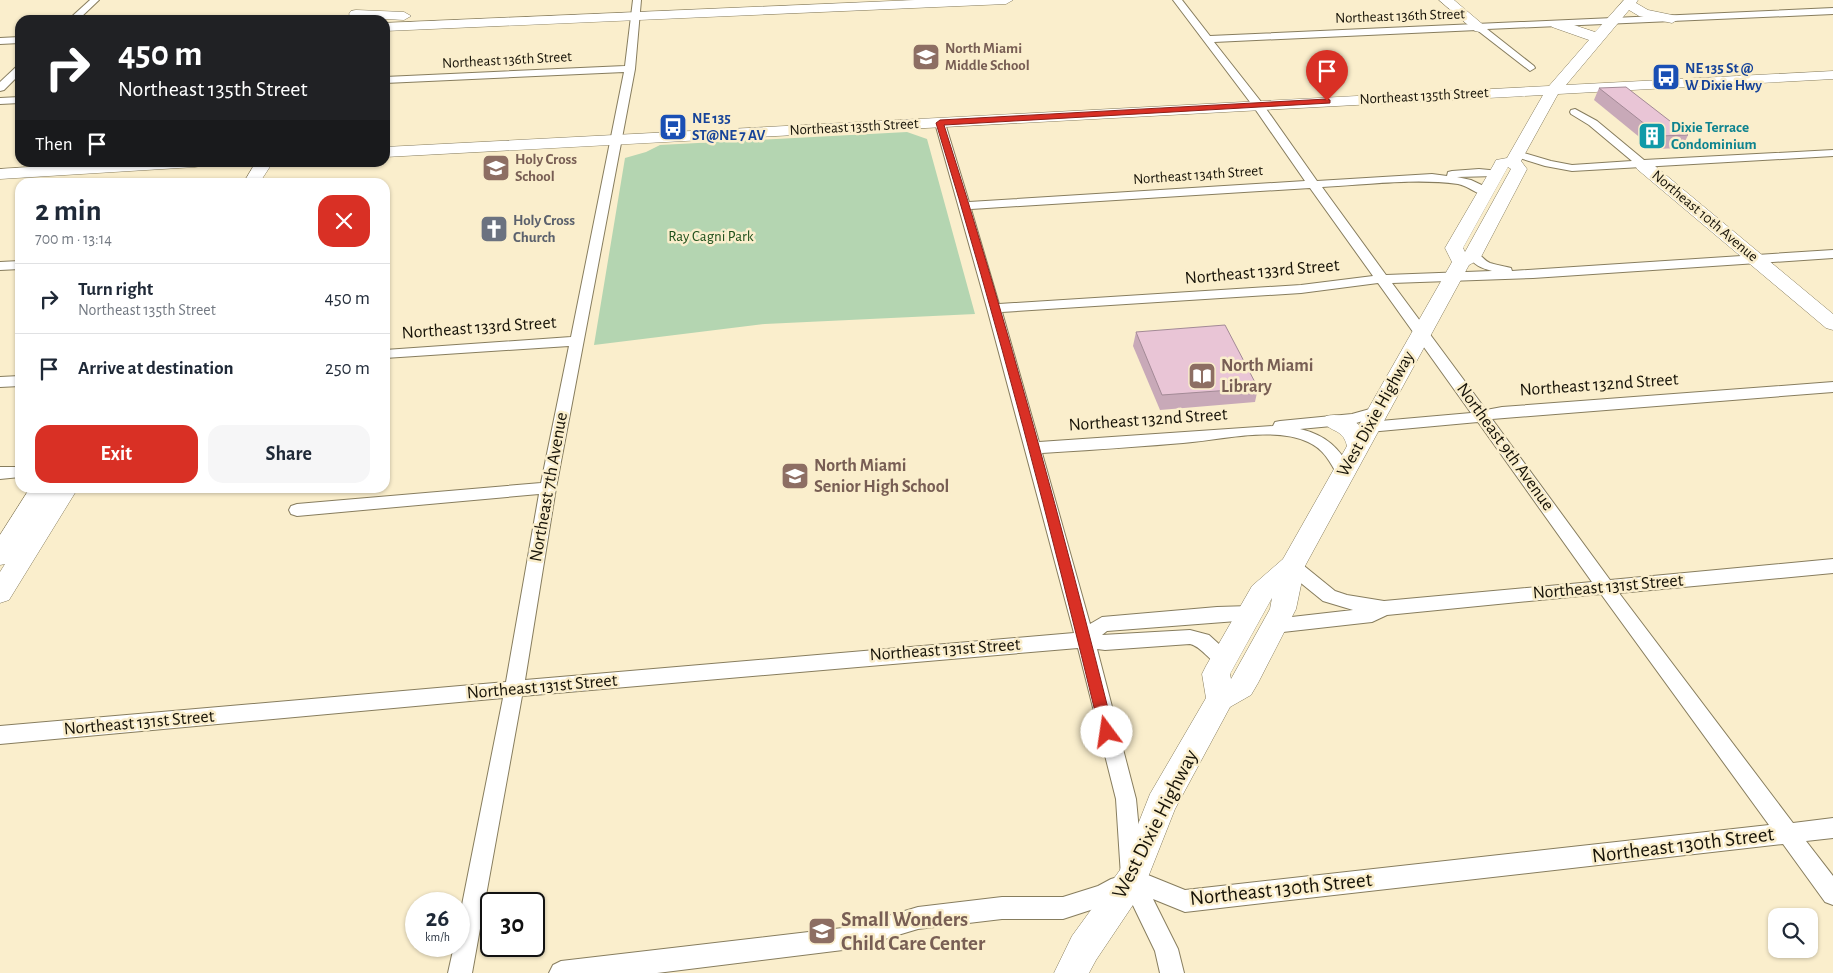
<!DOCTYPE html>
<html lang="en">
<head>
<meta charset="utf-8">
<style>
  body { margin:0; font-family:"Alegreya Sans",sans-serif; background:#f6f6f7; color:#1f2937; height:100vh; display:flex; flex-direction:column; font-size:19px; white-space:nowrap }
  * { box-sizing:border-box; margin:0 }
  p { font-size:16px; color:#747a83 }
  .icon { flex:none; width:28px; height:28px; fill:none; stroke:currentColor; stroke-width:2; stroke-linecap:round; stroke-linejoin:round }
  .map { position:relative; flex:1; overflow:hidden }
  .side { position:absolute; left:15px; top:178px; width:375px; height:315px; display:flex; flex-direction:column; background:#fff; border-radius:15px; box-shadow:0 1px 4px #0004 }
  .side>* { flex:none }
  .banner { position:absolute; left:15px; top:15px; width:375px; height:152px; border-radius:15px; box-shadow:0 1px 4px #0004; background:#202124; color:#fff; overflow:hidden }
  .controls { position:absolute; left:1768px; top:908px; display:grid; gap:10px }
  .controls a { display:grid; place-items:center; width:50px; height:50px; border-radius:10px; background:#fff; box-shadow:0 1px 4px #0004; font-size:25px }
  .speed { position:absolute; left:405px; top:892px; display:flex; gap:10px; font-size:25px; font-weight:700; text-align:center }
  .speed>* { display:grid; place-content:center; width:65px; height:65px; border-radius:50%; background:#fff; box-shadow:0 1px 4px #0004; line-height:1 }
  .speed small { font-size:12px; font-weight:400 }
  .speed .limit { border:2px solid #111; border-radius:8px; background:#fff; color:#111 }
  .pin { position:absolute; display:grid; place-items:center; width:42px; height:42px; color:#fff; margin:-51px -21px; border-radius:50% 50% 50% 0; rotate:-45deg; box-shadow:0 0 5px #0007 }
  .pin .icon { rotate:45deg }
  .me { position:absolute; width:55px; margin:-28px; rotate:346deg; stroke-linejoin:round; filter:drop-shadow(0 0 4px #0008) }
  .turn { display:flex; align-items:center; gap:18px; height:105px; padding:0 20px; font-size:22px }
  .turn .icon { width:65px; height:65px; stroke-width:2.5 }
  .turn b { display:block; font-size:35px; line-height:42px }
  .then { display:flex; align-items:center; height:48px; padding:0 20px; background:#0003; gap:10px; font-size:19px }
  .round { display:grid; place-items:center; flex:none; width:52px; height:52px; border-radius:15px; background:#f6f6f7 }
  .overview { display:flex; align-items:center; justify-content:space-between; height:85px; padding:0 20px }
  h1 { font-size:30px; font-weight:700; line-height:38px }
  .action { display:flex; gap:10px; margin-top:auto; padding:10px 20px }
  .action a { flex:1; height:58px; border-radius:15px; background:#d93025; color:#fff; font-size:20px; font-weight:700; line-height:58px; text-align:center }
  .action a+a { background:#f6f6f7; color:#1f2937 }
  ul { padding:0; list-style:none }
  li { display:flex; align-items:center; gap:15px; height:70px; padding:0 20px; border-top:1px solid #e0e1e3 }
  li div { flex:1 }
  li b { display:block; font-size:19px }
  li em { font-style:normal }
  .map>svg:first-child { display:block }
  .green { fill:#b4d5b1 }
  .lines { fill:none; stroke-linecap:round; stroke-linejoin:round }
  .street-casing { stroke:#877d5e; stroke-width:2 }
  .secondary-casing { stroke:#877d5e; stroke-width:1 }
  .street { fill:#fff; fill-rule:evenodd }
  .secondary { fill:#fff; fill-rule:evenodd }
  .wall { fill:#c8a9b8 }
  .building { fill:#e9c5d6; stroke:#a38a96 }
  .route { fill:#d93025; stroke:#8d1f18 }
  .labels { text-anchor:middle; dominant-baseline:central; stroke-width:5; stroke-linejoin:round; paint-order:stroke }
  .far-street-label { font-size:15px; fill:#161207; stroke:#faeecc }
  .far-education-label { font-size:15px; font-weight:bold; fill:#785e54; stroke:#faeecc; text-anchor:start }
  .far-transit-label { font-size:15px; font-weight:bold; fill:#164399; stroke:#faeecc; text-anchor:start }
  .far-culture-label { font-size:15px; font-weight:bold; fill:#0d838f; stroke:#faeecc; text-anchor:start }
  .far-worship-label { font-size:15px; font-weight:bold; fill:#5b616d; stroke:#faeecc; text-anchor:start }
  .far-park-label { font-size:15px; fill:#1d4f1a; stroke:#faeecc }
  .street-label { font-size:18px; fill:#161207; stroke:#faeecc }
  .education-label { font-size:18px; font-weight:bold; fill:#785e54; stroke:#faeecc; text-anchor:start }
  .near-street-label { font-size:21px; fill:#161207; stroke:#faeecc }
  .near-education-label { font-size:21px; font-weight:bold; fill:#785e54; stroke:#faeecc; text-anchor:start }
</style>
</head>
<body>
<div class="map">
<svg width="1833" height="973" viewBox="0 0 1833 973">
  <rect width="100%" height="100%" fill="#faeecc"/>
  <polygon class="green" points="907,132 927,139 975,314 765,324 594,345 625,158 646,152 660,145"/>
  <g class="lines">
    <defs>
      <g id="street">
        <polygon points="90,0 99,0 78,20 68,20"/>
        <path d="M633 0H641L635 69 556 488 525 680 1074 633 987 308 935 123 936 121 940 120 945 123 969 202 1305 181 1253 106 1173 0H1182L1210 36 1833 8V14L1487 29 1534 66 1535 68 1530 71 1477 30 1214 42 1262 103 1317 181 1432 174 1447 176 1448 172 1452 171 1479 169 1500 171 1502 173 1500 175 1496 176 1457 177 1471 180 1490 189 1492 192 1490 195C1479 197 1469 186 1458 184 1413 178 1367 185 1322 187L1386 275 1492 271C1481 268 1474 265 1467 255L1468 252C1480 250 1481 259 1490 263 1496 265 1504 266 1511 268L1512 271 1833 250V258L1533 278 1392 283 1486 410 1502 407 1833 382V392L1492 419 1610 580 1833 559V573L1619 593 1793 823 1833 818V838L1806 841 1833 876V905L1825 902 1783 844 1185 912 1153 899 1178 949 1184 973H1160L1155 951 1127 893 1112 903 1063 919H1002L918 929 851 949 657 973H549L553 965 561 961 851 927 918 907 1002 897H1063L1098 886 1111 879 1121 876 1116 799 1078 648 522 696 472 973H448L454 946H459V920L503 698 0 744V726L506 682 539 494 297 516 291 514 289 510 291 506 297 504 541 483 569 346 385 358V350L571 337 624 72 385 83V77L625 66ZM1310 188 1373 276 1301 285 999 304 971 209ZM1378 283 1471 413 1369 422 1364 423 1361 427 1364 431 1369 432 1478 422 1592 582 1384 601 1347 595 1335 591 1298 561 1292 559 1286 561 1283 566 1286 571 1323 601 1353 610 1274 619 1268 621 1265 626 1268 631 1274 633 1372 622 1387 615 1601 594 1769 825 1185 890 1143 873 1136 799 1097 649 1105 650 1190 644C1206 648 1213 671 1231 665L1233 660 1231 655 1209 635 1190 630 1102 635 1107 631 1250 620 1256 618 1259 613 1256 608 1250 606 1217 607 1102 617 1090 624 1042 453C1089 450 1136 447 1183 443 1220 440 1274 426 1308 442 1324 449 1330 462 1338 476L1344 477 1350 476 1352 472C1340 448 1326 435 1300 429L1353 424 1382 415 1385 412 1382 409 1377 407 1352 414 1280 421 1275 422 1273 426 1039 442 1002 312 1301 293Z"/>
        <polygon points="20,37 20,43 0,44 0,38"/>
        <polygon points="20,66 20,74 4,90 0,91 0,82 16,67"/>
        <polygon points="20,97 20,103 0,104 0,98"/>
        <polygon points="1575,109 1597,121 1644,160 1833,150 1833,156 1572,171 1545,166 1513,156 1511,154 1513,152 1517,151 1551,161 1572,165 1632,161 1589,125 1571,114 1570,112 1571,110"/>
        <polygon points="20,261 20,269 0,270 0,262"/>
        <polygon points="20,376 20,386 0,387 0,377"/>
        <polygon points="0,467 20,467 20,477 0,479"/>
      </g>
      <g id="secondary">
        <polygon points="915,0 1013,0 1006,4 385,31 385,23"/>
        <polygon points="1439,0 1454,0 1487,28 1480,32 1475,31"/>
        <path d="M1624 0H1638L1636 3 1648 10 1677 16 1679 19 1672 23 1639 16 1629 10 1566 85 1833 71V79L1558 94 1521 161 1527 169 1482 255 1480 259 1469 265 1305 566 1296 609 1258 683 1251 695 1230 707 1175 809 1143 890 1096 960 1089 973H1054L1072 936 1120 870 1150 794 1206 698 1202 674 1206 666 1252 586 1283 559 1347 446C1343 428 1330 433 1323 421L1326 416C1338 413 1350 417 1359 425L1452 262 1445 248 1494 164 1496 160 1507 158 1543 95 385 157V147L1549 86 1589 40 1552 27 1550 24 1552 21H1562L1595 32ZM1508 167 1511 169 1465 252 1463 248ZM1272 598 1270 609 1231 679 1230 674Z"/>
        <polygon points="356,10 404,12 411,16 404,20 351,17 349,14 351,11"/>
        <polygon points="1643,160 1649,161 1833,314 1833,330 1826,328 1637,169 1635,165 1637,161"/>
        <polygon points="105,162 203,162 201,166 195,167 0,179 0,169"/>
        <polygon points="256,162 273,162 260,182 244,182"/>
        <polygon points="30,488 78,488 9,600 0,603 0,572 5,564 0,565 0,535"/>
      </g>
    </defs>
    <use href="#street" class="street-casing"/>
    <use href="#secondary" class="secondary-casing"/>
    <use href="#street" class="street"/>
    <use href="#secondary" class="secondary"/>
  </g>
  <g class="wall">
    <polygon points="1599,88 1688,135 1682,148 1654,149 1594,100"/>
    <polygon points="1136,332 1258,388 1255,402 1160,410 1133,346"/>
  </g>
  <g class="building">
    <polygon points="1626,87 1688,135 1660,136 1599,88"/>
    <polygon points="1225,325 1258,388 1162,395 1136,332"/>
  </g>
  <path class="route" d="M1327 99 1330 100V103L944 125C1008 325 1063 529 1114 732L1112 736 1107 738 1102 736 1100 732C1051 528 998 324 936 123L940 120Z"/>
  <defs>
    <symbol id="school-square" viewBox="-11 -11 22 22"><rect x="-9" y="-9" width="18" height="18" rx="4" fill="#8d6e63" stroke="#faeecc"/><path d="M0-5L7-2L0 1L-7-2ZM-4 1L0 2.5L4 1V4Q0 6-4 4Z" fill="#fff"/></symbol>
    <symbol id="bus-square" viewBox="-11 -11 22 22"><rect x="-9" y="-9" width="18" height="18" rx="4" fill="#1a4fb4" stroke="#faeecc"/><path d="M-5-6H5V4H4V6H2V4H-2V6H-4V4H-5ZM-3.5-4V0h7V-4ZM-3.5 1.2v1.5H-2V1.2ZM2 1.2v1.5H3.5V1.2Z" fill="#fff"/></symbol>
    <symbol id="building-square" viewBox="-11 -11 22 22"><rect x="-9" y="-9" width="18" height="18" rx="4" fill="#0f9aa8" stroke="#faeecc"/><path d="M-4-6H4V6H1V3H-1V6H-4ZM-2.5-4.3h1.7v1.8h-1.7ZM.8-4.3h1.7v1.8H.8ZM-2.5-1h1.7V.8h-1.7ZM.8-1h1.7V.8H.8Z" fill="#fff"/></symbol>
    <symbol id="church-square" viewBox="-11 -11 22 22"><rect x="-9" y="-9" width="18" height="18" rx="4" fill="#6b7280" stroke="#faeecc"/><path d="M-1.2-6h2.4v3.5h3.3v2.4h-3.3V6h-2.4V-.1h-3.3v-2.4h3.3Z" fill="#fff"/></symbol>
    <symbol id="library-square" viewBox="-11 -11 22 22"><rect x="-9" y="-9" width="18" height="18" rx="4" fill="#8d6e63" stroke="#faeecc"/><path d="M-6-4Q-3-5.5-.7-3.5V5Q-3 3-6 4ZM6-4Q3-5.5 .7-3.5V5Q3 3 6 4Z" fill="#fff"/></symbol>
  </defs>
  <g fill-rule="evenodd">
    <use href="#school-square" x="910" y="41" width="32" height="32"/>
    <use href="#bus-square" x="1650" y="61" width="32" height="32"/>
    <use href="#bus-square" x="657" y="111" width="32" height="32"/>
    <use href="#building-square" x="1636" y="120" width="32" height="32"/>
    <use href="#school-square" x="480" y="152" width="32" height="32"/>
    <use href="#church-square" x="478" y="213" width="32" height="32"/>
    <use href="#library-square" x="1186" y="360" width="32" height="32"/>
    <use href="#school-square" x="779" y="460" width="32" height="32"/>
    <use href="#school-square" x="806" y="915" width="32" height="32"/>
  </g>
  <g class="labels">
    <g class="far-street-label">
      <text transform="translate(1400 16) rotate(-2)">Northeast 136th Street</text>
      <text transform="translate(507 60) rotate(-3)">Northeast 136th Street</text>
      <text transform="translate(1424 96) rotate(-3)">Northeast 135th Street</text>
      <text transform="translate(854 127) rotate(-3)">Northeast 135th Street</text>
      <text transform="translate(1198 175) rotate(-4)">Northeast 134th Street</text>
      <text transform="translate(1705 216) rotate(40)">Northeast 10th Avenue</text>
    </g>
    <g class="far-education-label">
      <text x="945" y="48">North Miami<tspan x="945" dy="17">Middle School</tspan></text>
      <text x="515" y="159">Holy Cross<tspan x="515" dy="17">School</tspan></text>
    </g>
    <g class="far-transit-label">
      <text x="1685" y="68">NE 135 St @<tspan x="1685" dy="17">W Dixie Hwy</tspan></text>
      <text x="692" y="118">NE 135<tspan x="692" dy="17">ST@NE 7 AV</tspan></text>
    </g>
    <g class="far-culture-label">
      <text x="1671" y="127">Dixie Terrace<tspan x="1671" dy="17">Condominium</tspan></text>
    </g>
    <g class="far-worship-label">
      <text x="513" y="220">Holy Cross<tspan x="513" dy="17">Church</tspan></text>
    </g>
    <g class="far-park-label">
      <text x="711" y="236">Ray Cagni Park</text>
    </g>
    <g class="street-label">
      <text transform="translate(1262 272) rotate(-5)">Northeast 133rd Street</text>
      <text transform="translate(479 328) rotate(-4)">Northeast 133rd Street</text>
      <text transform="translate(1599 385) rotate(-4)">Northeast 132nd Street</text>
      <text transform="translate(1376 414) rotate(-61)">West Dixie Highway</text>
      <text transform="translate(1148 420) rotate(-4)">Northeast 132nd Street</text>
      <text transform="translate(1505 447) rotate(54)">Northeast 9th Avenue</text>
      <text transform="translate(549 487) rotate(-80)">Northeast 7th Avenue</text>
      <text transform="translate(1608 587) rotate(-5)">Northeast 131st Street</text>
      <text transform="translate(945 650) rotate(-4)">Northeast 131st Street</text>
      <text transform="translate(542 687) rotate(-5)">Northeast 131st Street</text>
      <text transform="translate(139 723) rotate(-5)">Northeast 131st Street</text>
    </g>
    <g class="education-label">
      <text x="1221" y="366">North Miami<tspan x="1221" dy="21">Library</tspan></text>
      <text x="814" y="466">North Miami<tspan x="814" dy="21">Senior High School</tspan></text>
    </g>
    <g class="near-street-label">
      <text transform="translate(1155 824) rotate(-63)">West Dixie Highway</text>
      <text transform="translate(1683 845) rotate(-7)">Northeast 130th Street</text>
      <text transform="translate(1281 889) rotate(-6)">Northeast 130th Street</text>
    </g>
    <g class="near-education-label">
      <text x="841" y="919">Small Wonders<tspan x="841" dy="24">Child Care Center</tspan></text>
    </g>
  </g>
</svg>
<div class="controls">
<a><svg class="icon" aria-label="search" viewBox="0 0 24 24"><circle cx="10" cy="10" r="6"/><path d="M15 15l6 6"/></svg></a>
</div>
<div class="speed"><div>26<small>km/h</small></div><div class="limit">30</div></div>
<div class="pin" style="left:1327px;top:101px;background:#d93025"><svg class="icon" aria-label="arrive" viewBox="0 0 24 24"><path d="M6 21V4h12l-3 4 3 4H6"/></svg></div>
<svg class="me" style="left:1107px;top:732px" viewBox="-20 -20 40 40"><circle r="19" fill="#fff"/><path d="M0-13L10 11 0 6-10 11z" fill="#d93025"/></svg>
<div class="banner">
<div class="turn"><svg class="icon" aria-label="right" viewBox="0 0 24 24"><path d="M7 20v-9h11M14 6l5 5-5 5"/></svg><div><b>450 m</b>Northeast 135th Street</div></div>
<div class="then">Then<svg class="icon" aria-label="arrive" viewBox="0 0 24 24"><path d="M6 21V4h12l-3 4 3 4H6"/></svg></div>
</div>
<section class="side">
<div class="overview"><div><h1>2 min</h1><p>700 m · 13:14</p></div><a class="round" style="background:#d93025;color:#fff"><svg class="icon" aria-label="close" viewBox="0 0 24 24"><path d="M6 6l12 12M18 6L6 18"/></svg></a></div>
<ul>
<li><svg class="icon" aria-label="right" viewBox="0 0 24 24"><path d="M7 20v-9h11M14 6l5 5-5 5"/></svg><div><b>Turn right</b><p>Northeast 135th Street</p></div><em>450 m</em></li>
<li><svg class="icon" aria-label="arrive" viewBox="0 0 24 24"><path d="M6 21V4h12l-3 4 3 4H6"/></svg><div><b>Arrive at destination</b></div><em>250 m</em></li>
</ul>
<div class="action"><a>Exit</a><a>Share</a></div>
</section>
</div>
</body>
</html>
